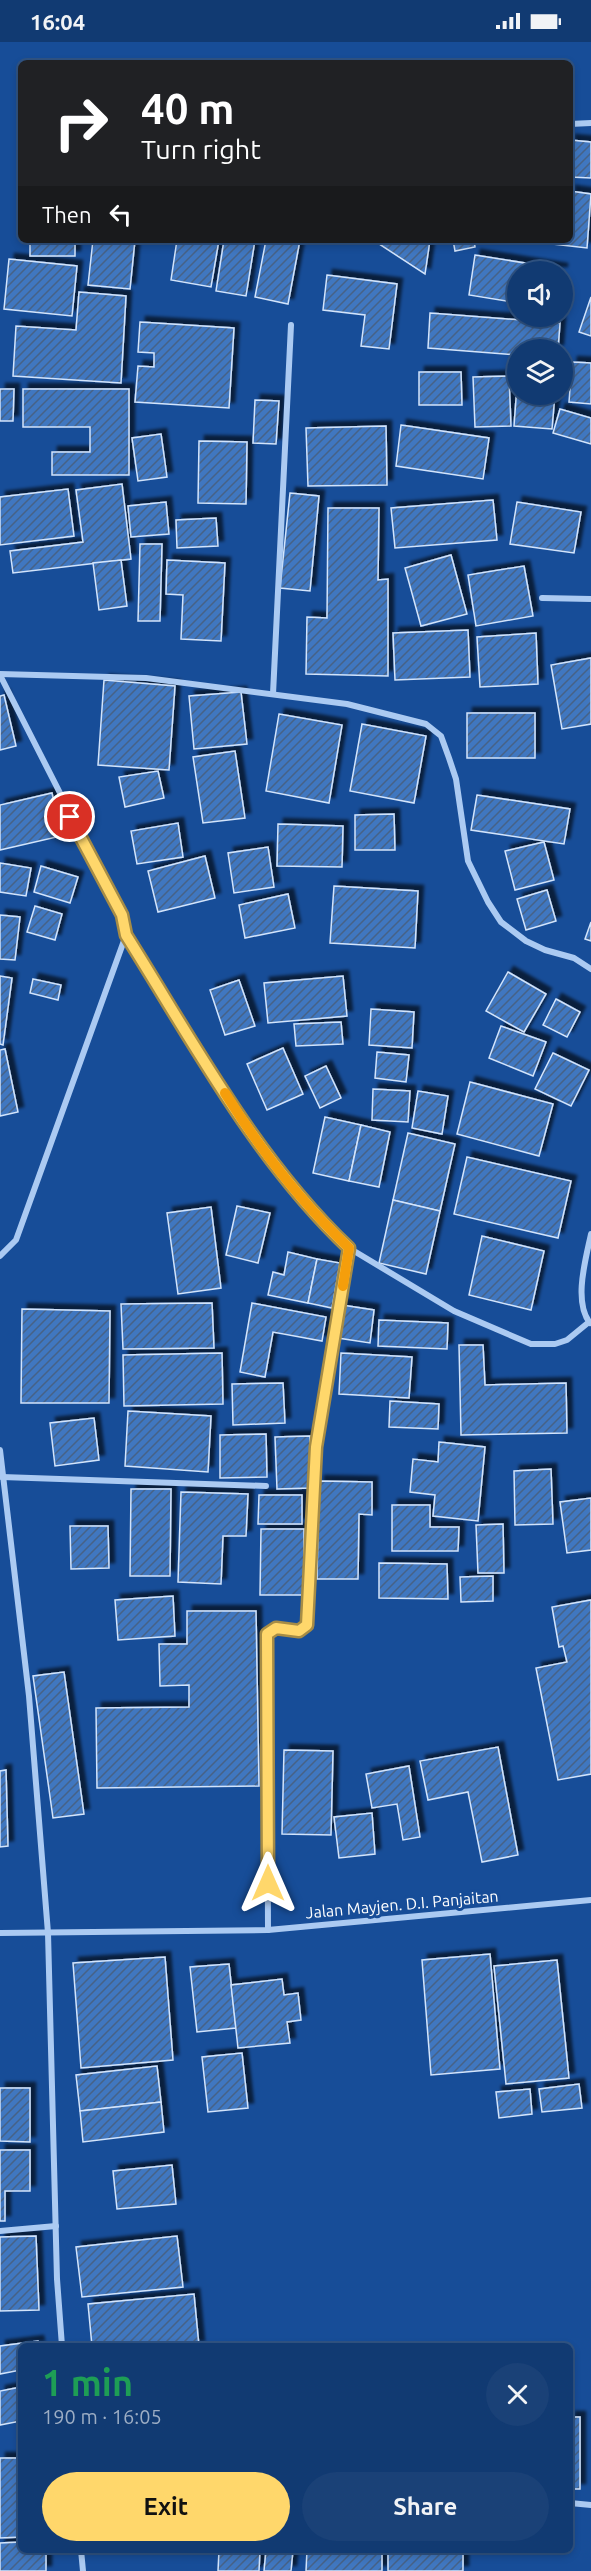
<!DOCTYPE html>
<html lang="en">
<head>
<meta charset="utf-8">
<style>
  body { margin:0; font-family:Ubuntu,sans-serif; background:#1a4177; color:#f1f3f6; height:100vh; display:flex; flex-direction:column; font-size:22px; white-space:nowrap }
  * { box-sizing:border-box; margin:0 }
  p { font-size:20px; color:#9cadc4 }
  .icon { flex:none; width:33px; height:33px; fill:none; stroke:currentColor; stroke-width:2; stroke-linecap:round; stroke-linejoin:round }
  .map { position:relative; flex:1; overflow:hidden }
  .panel { position:absolute; left:18px; top:2301px; width:555px; height:210px; display:flex; flex-direction:column; background:#113a72; border-radius:9px; box-shadow:0 3px 9px #0003,0 0 0 2px #305484 }
  .panel>* { flex:none }
  .banner { position:absolute; left:18px; top:18px; width:555px; height:183px; border-radius:9px; box-shadow:0 3px 9px #0003,0 0 0 2px #305484; background:#202124; color:#fff; overflow:hidden }
  .buttons { position:absolute; left:507px; top:219px; display:grid; gap:12px }
  .buttons a { display:grid; place-items:center; width:66px; height:66px; border-radius:50%; background:#113a72; box-shadow:0 3px 9px #0003,0 0 0 2px #305484; font-size:30px }
  .pin { position:absolute; display:grid; place-items:center; width:51px; height:51px; color:#fff; margin:-26px; border:3px solid #fff; border-radius:50%; box-shadow:0 2px 6px #0007 }
  .me { position:absolute; width:66px; margin:-33px; rotate:0deg; stroke-linejoin:round; filter:drop-shadow(0 0 4px #0008) }
  .turn { display:flex; align-items:center; gap:21px; height:126px; padding:0 24px; font-size:27px }
  .turn .icon { width:78px; height:78px; stroke-width:2.5 }
  .turn b { display:block; font-size:42px; line-height:51px }
  .then { display:flex; align-items:center; height:57px; padding:0 24px; background:#0003; gap:12px; font-size:22px }
  .round { display:grid; place-items:center; flex:none; width:63px; height:63px; border-radius:32px; background:#1a4177 }
  .headline { display:flex; align-items:center; justify-content:space-between; height:102px; padding:0 24px }
  h1 { font-size:36px; font-weight:700; line-height:45px; color:#1e9e55 }
  .button { display:flex; gap:12px; margin-top:auto; padding:12px 24px }
  .button a { flex:1; height:69px; border-radius:36px; background:#ffd76b; color:#111; font-size:24px; font-weight:700; line-height:69px; text-align:center }
  .button a+a { background:#1a4177; color:#f1f3f6 }
  .status { display:flex; justify-content:space-between; align-items:center; height:42px; padding:0 30px; background:#113a72; direction:ltr }
  .status svg { height:16px; fill:currentColor }
  .map>svg:first-child { display:block }
  .building { fill:url(#building-hatch); stroke:#d2e4fc; stroke-width:1.5; filter:url(#shadow) }
  .lines { fill:none; stroke-linecap:round; stroke-linejoin:round }
  .minor { stroke:#abcaf2; stroke-width:6 }
  .route-casing { stroke:#a68c46; stroke-width:15 }
  .route { stroke:#ffd76b; stroke-width:10 }
  .slow { stroke:#f59e0b; stroke-width:10 }
  .labels { text-anchor:middle; dominant-baseline:central; stroke-width:6; stroke-linejoin:round; paint-order:stroke }
  .street-label { font-size:16px; fill:#fff; stroke:#174d98 }
</style>
</head>
<body>
<div class="status"><b>16:04</b><svg viewBox="0 0 49 12"><path d="M0 12V9h3v3zM5 12V6h3v6zM10 12V3h3v9zM15 12V0h3v12zM26 1h20v11H26zM47 4h2v5h-2z"/></svg></div>
<div class="map">
<svg width="591" height="2529" viewBox="0 0 591 2529">
  <defs>
    <pattern id="building-hatch" width="6" height="6" patternUnits="userSpaceOnUse" patternTransform="scale(1.5)"><rect width="6" height="6" fill="#4077c0"/><path d="M-1 1l2-2M0 6l6-6M5 7l2-2" fill="none" stroke="#466286"/></pattern>
    <filter id="shadow"><feDropShadow dx="5.5" dy="-5.5" stdDeviation="1.5" flood-color="#0009"/></filter>
  </defs>
  <rect width="100%" height="100%" fill="#174d98"/>
  <g class="building">
    <polygon points="570,98 591,100 591,136 570,135"/>
    <polygon points="570,149 591,152 587,206 544,201 544,198 570,198"/>
    <rect x="30" y="198" width="45" height="16"/>
    <polygon points="93,198 135,198 130,247 88,243"/>
    <polygon points="177,198 219,198 211,245 171,238"/>
    <polygon points="224,198 255,198 246,254 216,249"/>
    <polygon points="266,198 300,198 288,262 255,255"/>
    <polygon points="373,198 430,198 425,232"/>
    <polygon points="453,198 474,198 475,205 455,209"/>
    <polygon points="475,213 562,227 562,230 518,230 518,261 469,253"/>
    <polygon points="9,217 77,224 72,274 4,267"/>
    <polygon points="327,233 397,242 389,307 361,304 365,273 323,268"/>
    <polygon points="79,250 126,254 121,341 13,334 16,284 76,288"/>
    <polygon points="591,255 591,294 579,290"/>
    <polygon points="430,271 560,281 558,308 518,308 518,313 428,306"/>
    <polygon points="140,280 234,286 229,366 135,360 138,324 154,325 154,311 138,310"/>
    <polygon points="572,320 591,321 591,362 569,360"/>
    <polygon points="419,330 461,330 462,363 419,363"/>
    <polygon points="518,330 518,352 555,352 552,387 514,384"/>
    <polygon points="509,334 511,384 475,385 473,335"/>
    <polygon points="0,347 14,347 13,379 0,379"/>
    <polygon points="23,347 129,347 129,433 52,433 52,410 90,410 90,385 23,385"/>
    <polygon points="255,358 279,359 276,402 253,401"/>
    <polygon points="560,367 591,376 591,402 553,391"/>
    <polygon points="401,383 489,396 483,437 396,424"/>
    <polygon points="386,384 387,443 308,444 306,386"/>
    <polygon points="161,392 167,435 138,439 132,396"/>
    <polygon points="199,399 247,400 246,462 198,461"/>
    <polygon points="122,442 131,517 13,531 10,509 83,500 76,448"/>
    <polygon points="68,447 74,494 0,503 0,455"/>
    <polygon points="290,451 319,454 310,549 280,546"/>
    <polygon points="493,458 497,498 395,506 391,466"/>
    <polygon points="166,460 169,492 131,495 128,464"/>
    <polygon points="517,460 581,470 574,511 510,502"/>
    <polygon points="328,466 379,466 378,538 388,537 388,634 306,632 307,575 327,576"/>
    <polygon points="216,476 218,504 177,506 176,478"/>
    <polygon points="140,502 162,502 160,579 138,579"/>
    <polygon points="451,513 467,572 421,584 405,526"/>
    <polygon points="121,518 127,564 99,568 93,521"/>
    <polygon points="167,518 225,521 221,599 181,597 183,553 166,552"/>
    <polygon points="524,524 533,574 476,584 468,533"/>
    <polygon points="468,588 470,635 395,638 393,591"/>
    <polygon points="536,591 538,642 480,645 477,595"/>
    <polygon points="591,616 591,682 562,687 551,623"/>
    <polygon points="104,638 175,644 169,728 98,723"/>
    <polygon points="241,650 247,702 194,707 189,654"/>
    <polygon points="4,653 16,704 0,708 0,654"/>
    <rect x="467" y="671" width="68" height="45"/>
    <polygon points="279,672 342,683 329,761 266,749"/>
    <polygon points="362,682 426,694 414,761 350,749"/>
    <polygon points="235,709 245,776 203,781 193,715"/>
    <polygon points="158,729 164,756 125,765 119,735"/>
    <polygon points="52,751 61,794 0,808 0,763"/>
    <polygon points="477,753 570,767 564,802 471,788"/>
    <polygon points="394,772 395,808 355,808 355,773"/>
    <polygon points="178,781 183,815 137,822 131,789"/>
    <polygon points="278,782 343,784 342,825 277,824"/>
    <polygon points="544,800 554,838 515,848 505,809"/>
    <polygon points="268,805 274,845 234,851 228,811"/>
    <polygon points="205,814 215,856 158,870 148,829"/>
    <polygon points="0,821 31,826 26,854 0,850"/>
    <polygon points="41,824 78,835 70,861 34,850"/>
    <polygon points="334,844 418,849 415,906 330,901"/>
    <polygon points="547,848 556,879 526,888 517,857"/>
    <polygon points="288,852 295,886 245,896 239,863"/>
    <polygon points="35,864 62,872 55,898 27,890"/>
    <polygon points="0,873 20,875 15,918 0,917"/>
    <polygon points="591,880 591,899 585,897"/>
    <polygon points="508,930 546,952 524,990 486,969"/>
    <polygon points="0,934 12,936 3,1003 0,1002"/>
    <polygon points="343,934 347,974 268,981 264,941"/>
    <polygon points="33,937 61,943 58,958 30,951"/>
    <polygon points="239,938 255,984 225,993 210,948"/>
    <polygon points="556,957 580,970 567,995 543,983"/>
    <polygon points="371,967 414,970 412,1006 369,1003"/>
    <polygon points="341,980 343,1002 296,1004 294,982"/>
    <polygon points="501,984 546,1000 533,1034 489,1016"/>
    <polygon points="283,1006 303,1052 267,1068 247,1022"/>
    <polygon points="5,1007 18,1070 0,1074 0,1008"/>
    <polygon points="377,1010 409,1013 406,1040 375,1036"/>
    <polygon points="553,1011 589,1028 571,1064 535,1047"/>
    <polygon points="326,1024 341,1056 320,1066 305,1034"/>
    <polygon points="470,1040 553,1062 539,1114 457,1092"/>
    <polygon points="373,1047 410,1049 408,1080 372,1078"/>
    <polygon points="418,1049 448,1054 442,1092 412,1086"/>
    <polygon points="325,1075 361,1083 349,1139 313,1131"/>
    <polygon points="361,1083 390,1090 379,1145 349,1139"/>
    <polygon points="408,1091 455,1102 440,1169 393,1158"/>
    <polygon points="467,1115 571,1139 558,1196 454,1172"/>
    <polygon points="393,1158 440,1169 426,1232 379,1221"/>
    <polygon points="237,1164 270,1171 258,1221 226,1213"/>
    <polygon points="211,1165 221,1246 178,1252 167,1171"/>
    <polygon points="482,1194 544,1209 531,1268 469,1253"/>
    <polygon points="288,1210 317,1217 308,1261 268,1253 273,1230 284,1233"/>
    <polygon points="317,1217 340,1221 332,1266 308,1261"/>
    <polygon points="212,1261 214,1306 123,1307 121,1262"/>
    <polygon points="252,1261 326,1275 322,1299 273,1290 265,1335 240,1330"/>
    <polygon points="342,1263 374,1268 370,1301 338,1296"/>
    <polygon points="22,1267 110,1269 109,1361 21,1361"/>
    <polygon points="379,1278 448,1281 447,1307 378,1304"/>
    <polygon points="459,1303 483,1303 485,1343 566,1341 567,1391 461,1393"/>
    <polygon points="222,1311 223,1362 124,1364 123,1313"/>
    <polygon points="341,1311 412,1315 409,1356 339,1352"/>
    <polygon points="283,1341 285,1381 233,1383 232,1342"/>
    <polygon points="390,1359 439,1362 438,1387 389,1385"/>
    <polygon points="128,1369 211,1374 208,1430 125,1424"/>
    <polygon points="94,1376 99,1418 55,1424 50,1381"/>
    <polygon points="266,1392 267,1435 220,1436 220,1393"/>
    <polygon points="310,1394 311,1446 277,1447 275,1395"/>
    <polygon points="439,1400 485,1405 478,1479 433,1474 435,1453 410,1450 413,1417 438,1420"/>
    <polygon points="551,1427 553,1482 515,1483 514,1429"/>
    <polygon points="319,1439 372,1440 372,1473 359,1472 358,1537 317,1537"/>
    <polygon points="131,1447 171,1447 170,1534 130,1534"/>
    <polygon points="181,1450 248,1452 246,1494 223,1494 221,1542 178,1540"/>
    <polygon points="259,1453 302,1453 302,1482 258,1482"/>
    <polygon points="591,1456 591,1508 567,1511 560,1460"/>
    <polygon points="392,1463 430,1463 430,1485 459,1485 458,1509 392,1509"/>
    <polygon points="503,1482 504,1531 478,1531 476,1483"/>
    <polygon points="70,1484 108,1484 109,1526 71,1527"/>
    <polygon points="261,1487 304,1487 304,1553 260,1553"/>
    <polygon points="379,1521 447,1522 448,1557 379,1556"/>
    <polygon points="493,1534 493,1559 461,1560 460,1535"/>
    <polygon points="173,1554 175,1594 118,1598 115,1558"/>
    <polygon points="591,1558 591,1732 558,1738 536,1626 567,1620 563,1604 559,1605 552,1565"/>
    <polygon points="187,1569 256,1569 259,1744 97,1746 96,1666 189,1665 189,1643 160,1644 159,1602 187,1602"/>
    <polygon points="64,1630 84,1772 53,1776 33,1634"/>
    <polygon points="498,1705 518,1813 482,1820 468,1750 428,1758 420,1719"/>
    <polygon points="284,1708 333,1709 331,1793 282,1792"/>
    <polygon points="409,1724 420,1795 403,1798 397,1762 372,1766 366,1732"/>
    <polygon points="6,1728 8,1804 0,1805 0,1729"/>
    <polygon points="372,1771 375,1812 339,1816 334,1775"/>
    <polygon points="490,1912 500,2027 431,2033 422,1918"/>
    <polygon points="165,1915 173,2018 81,2026 73,1921"/>
    <polygon points="557,1918 569,2036 506,2042 494,1924"/>
    <polygon points="229,1922 236,1986 197,1990 190,1925"/>
    <polygon points="282,1937 284,1953 298,1951 301,1978 287,1980 290,2001 238,2006 231,1943"/>
    <polygon points="242,2011 248,2066 208,2070 202,2015"/>
    <polygon points="157,2024 161,2060 80,2069 76,2033"/>
    <polygon points="579,2042 582,2066 542,2070 539,2047"/>
    <polygon points="0,2046 30,2046 30,2100 0,2099"/>
    <polygon points="530,2047 532,2072 499,2076 496,2050"/>
    <polygon points="161,2060 164,2090 83,2100 80,2069"/>
    <polygon points="0,2108 30,2108 30,2149 5,2149 5,2179 0,2179"/>
    <polygon points="172,2123 176,2162 117,2167 113,2129"/>
    <polygon points="36,2194 39,2268 0,2269 0,2195"/>
    <polygon points="177,2194 183,2245 82,2255 76,2205"/>
    <polygon points="194,2252 199,2304 92,2304 88,2262"/>
    <polygon points="38,2299 39,2304 21,2304 21,2328 0,2332 0,2304"/>
    <polygon points="21,2345 21,2379 0,2383 0,2349"/>
    <rect x="570" y="2375" width="10" height="72"/>
    <polygon points="0,2416 21,2416 21,2495 0,2496"/>
    <polygon points="21,2500 21,2508 46,2508 46,2529 0,2529 0,2501"/>
    <polygon points="219,2508 260,2508 259,2529 218,2529"/>
    <polygon points="266,2508 293,2508 291,2529 264,2529"/>
    <polygon points="307,2508 382,2508 382,2529 306,2529"/>
    <rect x="388" y="2508" width="75" height="21"/>
  </g>
  <g class="lines">
    <g class="minor">
      <polyline points="570,82 591,81"/>
      <polyline points="542,556 591,557"/>
      <polyline points="0,632 146,636 347,662 426,682 441,694 449,716 456,737 468,819 488,860 501,880 526,899 545,908 574,916 591,927"/>
      <polyline points="0,633 122,873 126,893 16,1198 0,1214"/>
      <polyline points="273,652 291,283"/>
      <polyline points="126,893 252,1094 322,1180 349,1206 454,1269 531,1302 555,1302 567,1298 589,1280"/>
      <path d="M590 1281C573 1260 586 1216 591 1192"/>
      <polyline points="0,1408 29,1654 48,1891 57,2237 62,2304"/>
      <polyline points="2,1435 266,1444"/>
      <polyline points="268,1888 267,1592 276,1585 299,1589 307,1583 316,1405 349,1206"/>
      <polyline points="0,1891 268,1888 591,1858"/>
      <polyline points="0,2189 56,2184"/>
      <polyline points="570,2461 591,2463"/>
      <polyline points="81,2508 83,2529"/>
    </g>
  </g>
  <g class="lines">
    <defs>
      <path id="route" d="M70 775 122 873 126 893C194 1001 256 1118 349 1206L316 1405 307 1583 299 1589 276 1586 267 1592 268 1841"/>
    </defs>
    <use href="#route" class="route-casing"/>
    <use href="#route" class="route"/>
    <path class="slow" d="M225 1051C260 1107 301 1160 349 1206L343 1244"/>
  </g>
  <g class="labels">
    <g class="street-label">
      <text transform="translate(402 1862) rotate(-5)">Jalan Mayjen. D.I. Panjaitan</text>
    </g>
  </g>
</svg>
<div class="buttons">
<a><svg class="icon" aria-label="sound" viewBox="0 0 24 24"><path d="M4 9h4l5-4v14l-5-4H4zM17 9q2 3 0 6"/></svg></a>
<a><svg class="icon" aria-label="layers" viewBox="0 0 24 24"><path d="M12 4l9 5-9 5-9-5zM3 14l9 5 9-5"/></svg></a>
</div>
<div class="pin" style="left:70px;top:775px;background:#d93025"><svg class="icon" aria-label="arrive" viewBox="0 0 24 24"><path d="M6 21V4h12l-3 4 3 4H6"/></svg></div>
<svg class="me" style="left:268px;top:1841px" viewBox="-20 -20 40 40"><path d="M0-17L14 15 0 8-14 15z" fill="#ffd76b" stroke="#fff" stroke-width="4"/></svg>
<div class="banner">
<div class="turn"><svg class="icon" aria-label="right" viewBox="0 0 24 24"><path d="M7 20v-9h11M14 6l5 5-5 5"/></svg><div><b>40 m</b>Turn right</div></div>
<div class="then">Then<svg class="icon" aria-label="left" viewBox="0 0 24 24"><path d="M17 20v-9H6M10 6l-5 5 5 5"/></svg></div>
</div>
<section class="panel">
<div class="headline"><div><h1>1 min</h1><p>190 m · 16:05</p></div><a class="round"><svg class="icon" aria-label="close" viewBox="0 0 24 24"><path d="M6 6l12 12M18 6L6 18"/></svg></a></div>
<div class="button"><a>Exit</a><a>Share</a></div>
</section>
</div>
</body>
</html>
